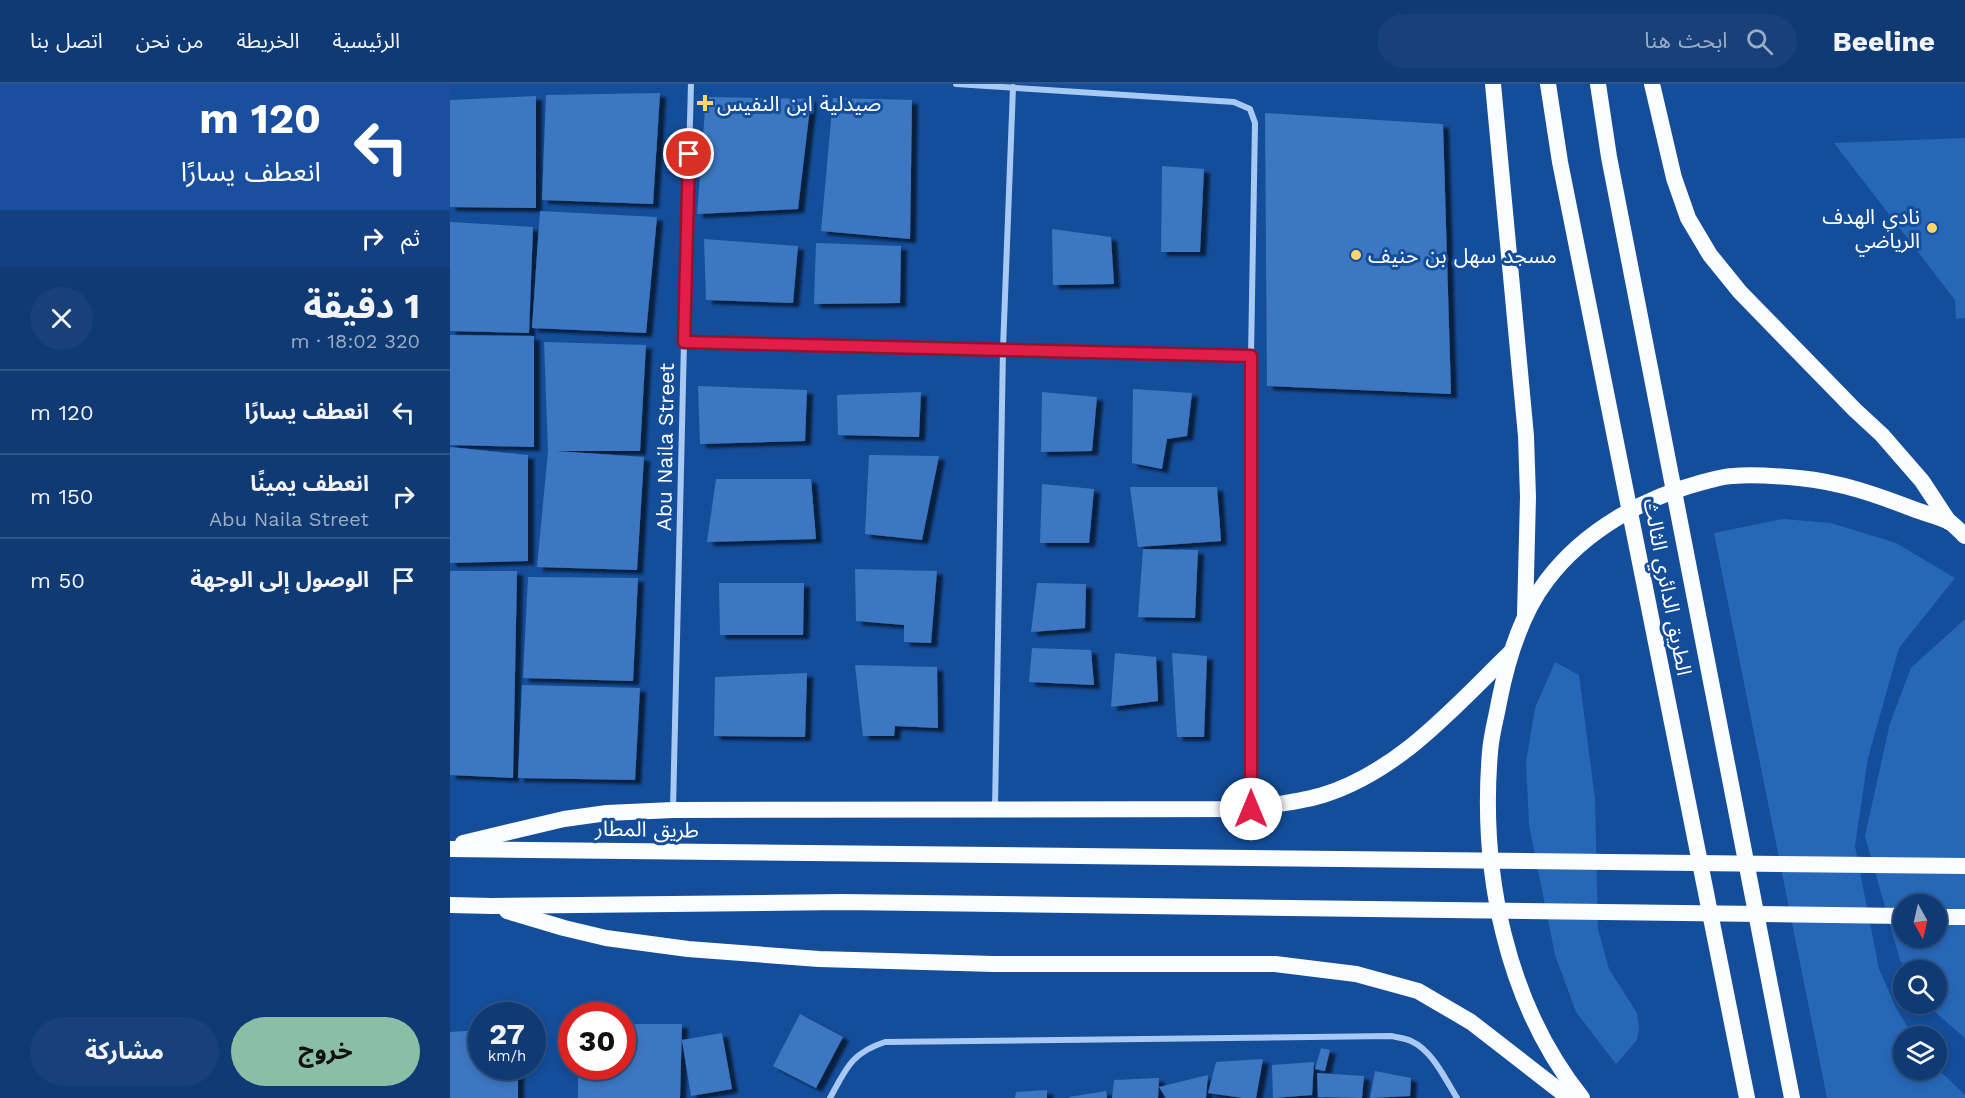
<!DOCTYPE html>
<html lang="ar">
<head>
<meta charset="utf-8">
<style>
  body { margin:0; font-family:"Work Sans","Noto Sans Arabic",sans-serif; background:#184179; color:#f1f3f6; direction:rtl; height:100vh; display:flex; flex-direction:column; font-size:22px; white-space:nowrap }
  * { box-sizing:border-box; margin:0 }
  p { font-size:20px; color:#9badc5 }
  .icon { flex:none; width:33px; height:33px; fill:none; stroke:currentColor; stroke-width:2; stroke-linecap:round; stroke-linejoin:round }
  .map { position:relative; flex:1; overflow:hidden; direction:ltr }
  .details { display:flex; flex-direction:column; background:#0f3a74; width:450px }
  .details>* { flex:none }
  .guide { background:#1a4fa0; color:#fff; overflow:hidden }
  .needle { width:39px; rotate:172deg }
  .controls { position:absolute; left:1443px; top:810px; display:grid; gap:12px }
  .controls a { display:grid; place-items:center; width:54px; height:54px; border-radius:50%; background:#0f3a74; box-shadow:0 3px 9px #0003,0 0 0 2px #2f5486; font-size:30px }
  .speed { position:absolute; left:18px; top:918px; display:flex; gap:12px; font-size:30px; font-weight:700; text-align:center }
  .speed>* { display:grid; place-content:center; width:78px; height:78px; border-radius:50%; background:#0f3a74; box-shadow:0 3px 9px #0003,0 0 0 2px #2f5486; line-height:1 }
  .speed small { font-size:15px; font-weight:400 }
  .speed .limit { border:9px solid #d22; background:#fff; color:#111 }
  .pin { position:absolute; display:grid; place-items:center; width:51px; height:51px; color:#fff; margin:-26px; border:3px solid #fff; border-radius:50%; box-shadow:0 2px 6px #0007 }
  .me { position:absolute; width:66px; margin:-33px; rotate:0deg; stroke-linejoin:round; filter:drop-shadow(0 0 4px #0008) }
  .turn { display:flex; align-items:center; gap:21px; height:126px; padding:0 30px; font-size:27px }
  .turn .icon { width:78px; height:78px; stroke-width:2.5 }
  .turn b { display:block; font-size:42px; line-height:51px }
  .then { display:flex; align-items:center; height:57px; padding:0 30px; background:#0003; gap:12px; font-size:22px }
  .round { display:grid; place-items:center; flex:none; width:63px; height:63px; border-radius:32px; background:#184179 }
  .headline { display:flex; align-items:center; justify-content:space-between; height:102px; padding:0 30px }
  h1 { font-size:36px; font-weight:700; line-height:45px }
  .primary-button { display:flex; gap:12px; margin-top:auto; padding:12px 30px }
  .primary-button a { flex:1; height:69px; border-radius:36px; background:#8abfa5; color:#111; font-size:24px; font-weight:700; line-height:69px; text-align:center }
  .primary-button a+a { background:#184179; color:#f1f3f6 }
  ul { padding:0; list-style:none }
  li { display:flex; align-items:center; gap:18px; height:84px; padding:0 30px; border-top:2px solid #2f5486 }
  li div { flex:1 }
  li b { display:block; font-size:22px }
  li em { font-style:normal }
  header { display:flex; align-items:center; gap:36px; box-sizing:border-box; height:84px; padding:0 30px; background:#0f3a74; border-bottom:2px solid #2f5486 }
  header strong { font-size:28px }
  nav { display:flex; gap:33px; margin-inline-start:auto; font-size:21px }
  .search { width:420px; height:54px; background:#184179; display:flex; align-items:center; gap:15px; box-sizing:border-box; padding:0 21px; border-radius:33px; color:#9badc5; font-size:22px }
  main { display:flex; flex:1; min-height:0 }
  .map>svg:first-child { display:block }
  .green { fill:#2767b8; fill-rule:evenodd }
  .building { fill:#3d77c1; filter:url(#shadow) }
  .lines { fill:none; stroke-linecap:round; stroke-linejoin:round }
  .minor { stroke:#a8c9f3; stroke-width:6 }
  .trunk { stroke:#fafcff; stroke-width:16 }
  .route-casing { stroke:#92132f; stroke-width:15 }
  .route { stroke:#e11d48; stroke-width:10 }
  .poi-dot { fill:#ffd66a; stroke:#144d9a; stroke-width:2 }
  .labels { text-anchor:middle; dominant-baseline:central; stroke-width:6; stroke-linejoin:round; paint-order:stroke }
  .poi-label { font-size:21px; fill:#fff; stroke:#144d9a; text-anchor:start }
  .street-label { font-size:21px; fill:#fff; stroke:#144d9a }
</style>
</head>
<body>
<header>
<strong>Beeline</strong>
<div class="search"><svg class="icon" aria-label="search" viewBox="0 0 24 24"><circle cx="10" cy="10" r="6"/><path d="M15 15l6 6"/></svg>ابحث هنا</div>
<nav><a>الرئيسية</a><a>الخريطة</a><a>من نحن</a><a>اتصل بنا</a></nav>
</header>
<main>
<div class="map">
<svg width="1515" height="1014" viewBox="0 0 1515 1014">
  <defs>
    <filter id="shadow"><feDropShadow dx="6" dy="4" stdDeviation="1.5" flood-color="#0009"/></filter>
  </defs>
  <rect width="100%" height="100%" fill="#144d9a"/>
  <g class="green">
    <polygon points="1515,54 1515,234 1506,235 1505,216 1384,59"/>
    <polygon points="1333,435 1381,439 1446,459 1505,494 1449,564 1418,674 1405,762 1429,885 1446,924 1463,952 1454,952 1454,986 1486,986 1487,984 1515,1011 1515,1014 1377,1014 1264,449"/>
    <path d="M1515 535V954L1485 928 1479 920H1486V886H1457L1450 876 1415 752 1440 639 1461 584ZM1454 820H1486V854H1454Z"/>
    <polygon points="1105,578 1129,591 1145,715 1148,845 1159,885 1187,929 1189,943 1187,956 1166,980 1126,928 1105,871 1079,741 1076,678 1085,624"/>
  </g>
  <g class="building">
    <polygon points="210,9 203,120 92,116 96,11"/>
    <polygon points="86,12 86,124 0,123 0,16"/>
    <polygon points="256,13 361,15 348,125 247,130"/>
    <polygon points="383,14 462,16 460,155 371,147"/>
    <polygon points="815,29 993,40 1001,310 817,302"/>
    <polygon points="712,82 754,85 750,168 711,168"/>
    <polygon points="90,127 207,133 196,249 82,244"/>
    <polygon points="0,138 83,143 79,249 0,247"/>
    <polygon points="602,145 661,153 664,200 603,201"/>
    <polygon points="254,155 348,162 343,219 256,216"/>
    <polygon points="366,159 451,162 450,219 364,220"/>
    <polygon points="0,251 84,252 84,363 0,361"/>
    <polygon points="94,258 196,261 190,367 105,367 194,373 187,486 87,483 98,367"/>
    <polygon points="248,302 357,306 355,357 250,360"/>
    <polygon points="683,305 742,309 737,352 717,355 712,385 682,379"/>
    <polygon points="471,308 469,353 388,351 387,311"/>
    <polygon points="592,308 647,313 642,367 591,368"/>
    <polygon points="0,363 78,371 78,477 0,479"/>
    <polygon points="419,371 489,372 472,456 415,450"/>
    <polygon points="266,395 361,395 366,455 257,458"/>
    <polygon points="592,400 644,405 639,459 590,459"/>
    <polygon points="680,403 767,403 771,457 688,463"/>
    <polygon points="693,465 748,466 745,534 688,533"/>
    <polygon points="405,485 487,487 481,559 454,558 454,541 406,537"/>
    <polygon points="0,487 67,487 63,694 0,691"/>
    <polygon points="78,493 188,494 183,597 73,594"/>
    <polygon points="269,499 354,499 353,551 270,551"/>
    <polygon points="587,499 636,500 635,544 581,548"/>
    <polygon points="582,564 641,566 644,601 579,598"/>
    <polygon points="665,569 706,573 708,617 661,623"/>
    <polygon points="722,569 757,572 754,653 727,653"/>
    <polygon points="405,581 487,583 488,644 445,642 444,652 413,652"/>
    <polygon points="357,589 355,653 264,652 265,593"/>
    <polygon points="72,601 190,604 185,696 68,694"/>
    <polygon points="350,930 393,953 366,1004 323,982"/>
    <polygon points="172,940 232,940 230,1014 128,1014 128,982 172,982"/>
    <polygon points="32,946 32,982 68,982 68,1014 0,1014 0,948"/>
    <polygon points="272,949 282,1005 241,1012 232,956"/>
    <polygon points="871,964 880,966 875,987 865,985"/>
    <polygon points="813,975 806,1014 793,1014 758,1009 766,978"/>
    <polygon points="864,978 862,1011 823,1014 822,981"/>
    <polygon points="925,987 961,994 960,1012 920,1014"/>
    <polygon points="867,989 914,992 912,1014 868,1013"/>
    <polygon points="758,991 756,1014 716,1014 709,1003"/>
    <polygon points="709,994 708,1014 662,1014 664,996"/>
    <polygon points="597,1006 597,1014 565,1014 566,1008"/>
    <polygon points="656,1007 657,1014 620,1014 619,1013"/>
  </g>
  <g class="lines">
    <g class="minor">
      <polyline points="506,0 784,18 800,25 805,39 801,272 801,724"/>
      <polyline points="234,258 801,272"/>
      <polyline points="223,725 234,258 241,0"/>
      <polyline points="545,725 553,265 563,3"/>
      <path d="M380 1014C396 985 401 969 435 958L942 952C948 954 955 954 961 957 983 967 995 995 1007 1014"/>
    </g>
    <g class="trunk">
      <polyline points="1043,0 1076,352 1078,413 1075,531"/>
      <polyline points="1098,0 1110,78 1297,1014"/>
      <polyline points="1148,0 1159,73 1342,1014"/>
      <polyline points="1202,0 1224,94 1238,134 1260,171 1290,208 1405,326 1432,351 1472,397 1499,438"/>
      <path d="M13 759 114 735 157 729 223 726 801 725C824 720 850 718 873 711 950 687 1005 622 1061 568"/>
      <polyline points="0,765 1515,782"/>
      <polyline points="0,821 42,822 392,818 1454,832"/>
      <polyline points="57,827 114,844 156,854 238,865 369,875 544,880 825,880 906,890 968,907 1021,938 1119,1014"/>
      <polyline points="1486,833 1515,833"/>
      <path d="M1132 1014C1056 919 1030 788 1040 668 1041 652 1046 635 1049 618 1057 577 1071 530 1097 496 1135 446 1193 414 1253 398 1263 396 1273 392 1283 392 1305 390 1327 392 1349 394 1391 398 1427 411 1466 426 1477 430 1490 433 1500 438 1505 442 1510 447 1515 452"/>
    </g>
  </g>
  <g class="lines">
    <defs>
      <polyline id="route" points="239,70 234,258 801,272 801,725"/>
    </defs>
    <use href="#route" class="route-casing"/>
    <use href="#route" class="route"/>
  </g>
  <g class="poi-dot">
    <path d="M252 10h6v6h6v6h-6v6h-6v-6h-6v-6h6z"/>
    <circle cx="1482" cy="144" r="6"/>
    <circle cx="906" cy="171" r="6"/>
  </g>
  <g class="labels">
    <g class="poi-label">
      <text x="267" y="19">صيدلية ابن النفيس</text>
      <text x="1470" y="132" text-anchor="end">نادي الهدف<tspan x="1470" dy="24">الرياضي</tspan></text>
      <text x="918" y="171">مسجد سهل بن حنيف</text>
    </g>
    <g class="street-label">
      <text transform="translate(215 363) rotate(-89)">Abu Naila Street</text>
      <text transform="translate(1218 503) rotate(79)">الطريق الدائري الثالث</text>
      <text transform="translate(197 745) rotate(1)">طريق المطار</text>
    </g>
  </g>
</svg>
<div class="controls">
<a><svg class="needle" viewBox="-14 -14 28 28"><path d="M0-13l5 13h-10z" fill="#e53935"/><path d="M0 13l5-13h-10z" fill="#9badc5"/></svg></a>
<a><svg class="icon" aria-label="search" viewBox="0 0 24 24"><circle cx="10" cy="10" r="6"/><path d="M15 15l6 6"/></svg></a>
<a><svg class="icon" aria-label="layers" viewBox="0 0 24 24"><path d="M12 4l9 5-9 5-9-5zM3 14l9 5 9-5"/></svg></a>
</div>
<div class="speed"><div>27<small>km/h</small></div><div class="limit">30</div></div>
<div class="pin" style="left:239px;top:70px;background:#d93025"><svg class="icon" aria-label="arrive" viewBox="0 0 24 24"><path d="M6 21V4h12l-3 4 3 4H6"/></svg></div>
<svg class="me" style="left:801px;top:725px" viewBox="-20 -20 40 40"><circle r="19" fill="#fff"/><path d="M0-13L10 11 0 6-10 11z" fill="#e11d48"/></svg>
</div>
<section class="details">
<div class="guide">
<div class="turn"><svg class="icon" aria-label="left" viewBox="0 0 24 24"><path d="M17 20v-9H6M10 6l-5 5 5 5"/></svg><div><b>120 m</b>انعطف يسارًا</div></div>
<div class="then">ثم<svg class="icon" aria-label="right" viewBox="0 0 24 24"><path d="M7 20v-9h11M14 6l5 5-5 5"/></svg></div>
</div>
<div class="headline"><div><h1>1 دقيقة</h1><p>320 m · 18:02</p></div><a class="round"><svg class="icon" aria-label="close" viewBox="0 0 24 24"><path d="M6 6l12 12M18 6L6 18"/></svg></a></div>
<ul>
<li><svg class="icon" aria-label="left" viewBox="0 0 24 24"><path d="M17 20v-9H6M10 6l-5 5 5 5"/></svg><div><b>انعطف يسارًا</b></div><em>120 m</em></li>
<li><svg class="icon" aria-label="right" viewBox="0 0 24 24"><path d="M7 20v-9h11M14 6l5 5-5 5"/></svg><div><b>انعطف يمينًا</b><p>Abu Naila Street</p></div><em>150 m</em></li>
<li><svg class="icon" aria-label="arrive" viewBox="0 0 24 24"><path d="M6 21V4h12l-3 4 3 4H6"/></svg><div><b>الوصول إلى الوجهة</b></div><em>50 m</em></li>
</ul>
<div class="primary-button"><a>خروج</a><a>مشاركة</a></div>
</section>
</main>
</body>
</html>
